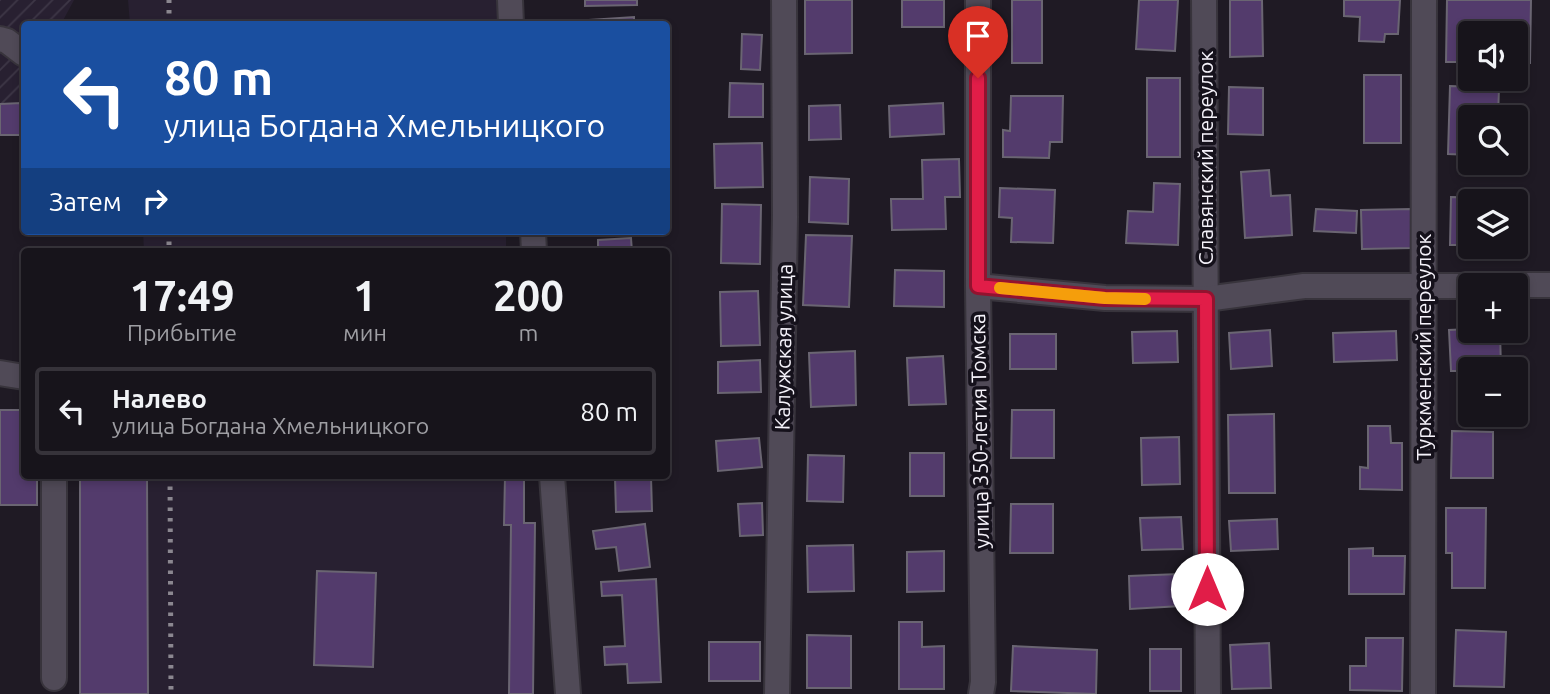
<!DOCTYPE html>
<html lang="ru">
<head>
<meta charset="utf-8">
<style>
  body { margin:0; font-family:Ubuntu,sans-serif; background:#201d24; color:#f1f3f6; height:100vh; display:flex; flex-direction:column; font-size:26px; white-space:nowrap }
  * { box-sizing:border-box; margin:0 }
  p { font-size:23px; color:#9e9ea3 }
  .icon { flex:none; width:38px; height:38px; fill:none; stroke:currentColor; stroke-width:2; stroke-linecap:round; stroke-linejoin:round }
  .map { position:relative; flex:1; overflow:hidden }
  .sheet { position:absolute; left:21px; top:248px; width:649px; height:231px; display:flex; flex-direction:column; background:#17141b; border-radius:7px; box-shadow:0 4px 10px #0003,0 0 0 2px #36333a }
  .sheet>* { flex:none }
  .guide { position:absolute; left:21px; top:21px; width:649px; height:214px; border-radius:7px; box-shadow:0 4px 10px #0003,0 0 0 2px #36333a; background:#1a4fa0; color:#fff; overflow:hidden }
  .fabs { position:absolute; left:1458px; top:21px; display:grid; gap:14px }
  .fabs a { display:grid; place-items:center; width:70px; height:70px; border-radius:7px; background:#17141b; box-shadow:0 4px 10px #0003,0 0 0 2px #36333a; font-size:35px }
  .pin { position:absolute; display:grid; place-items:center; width:60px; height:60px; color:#fff; margin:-72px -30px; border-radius:50% 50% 50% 0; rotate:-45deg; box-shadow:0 0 7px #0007 }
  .pin .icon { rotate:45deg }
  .me { position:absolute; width:77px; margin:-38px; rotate:0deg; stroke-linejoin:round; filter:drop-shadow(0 0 5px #0008) }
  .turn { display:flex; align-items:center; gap:24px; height:147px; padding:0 28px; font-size:32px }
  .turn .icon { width:91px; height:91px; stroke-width:2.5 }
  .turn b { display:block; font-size:49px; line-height:60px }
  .then { display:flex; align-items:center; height:66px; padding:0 28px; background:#0003; gap:14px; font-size:26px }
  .eta { display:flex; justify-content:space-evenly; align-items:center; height:119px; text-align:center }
  .eta b { font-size:42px; font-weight:700; line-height:49px }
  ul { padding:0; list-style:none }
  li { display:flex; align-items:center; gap:21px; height:88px; margin:0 14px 10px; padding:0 14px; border:4px solid #36333a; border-radius:7px }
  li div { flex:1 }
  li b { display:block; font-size:26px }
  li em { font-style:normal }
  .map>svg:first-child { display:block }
  .built { fill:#282031 }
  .industrial { fill:url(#industrial-furrows) }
  .building { fill:#533b6c; stroke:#6a6572; stroke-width:2 }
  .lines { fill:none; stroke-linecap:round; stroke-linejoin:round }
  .minor-casing { stroke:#38343c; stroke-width:28 }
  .minor { stroke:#504a57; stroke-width:24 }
  .rail { stroke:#8b8790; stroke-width:5; stroke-dasharray:3.5 7; stroke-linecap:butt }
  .route-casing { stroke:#92132f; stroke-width:18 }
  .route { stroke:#e11d48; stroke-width:12 }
  .slow { stroke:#f59e0b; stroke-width:12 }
  .labels { text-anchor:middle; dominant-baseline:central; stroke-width:7; stroke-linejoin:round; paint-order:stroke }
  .street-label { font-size:21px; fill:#f5f2fa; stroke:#15111b }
</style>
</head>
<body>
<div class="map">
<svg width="1550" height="694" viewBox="0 0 1550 694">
  <defs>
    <pattern id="industrial-furrows" width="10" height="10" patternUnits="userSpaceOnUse" patternTransform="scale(1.75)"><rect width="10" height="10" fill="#282031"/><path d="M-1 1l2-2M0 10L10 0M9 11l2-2" fill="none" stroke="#3d3646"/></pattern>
  </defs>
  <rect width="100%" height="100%" fill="#1f1a24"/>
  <g class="built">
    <polygon points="128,0 497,0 498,24 130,24"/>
    <polygon points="143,231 506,231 506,252 144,252"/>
    <polygon points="80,476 505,476 504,525 511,525 509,694 80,694"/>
  </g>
  <polygon class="industrial" points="0,0 74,0 61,24 24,24 24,97 21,103 24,135 0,135"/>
  <g class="building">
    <polygon points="585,0 637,0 637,5 585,6"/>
    <polygon points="805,0 852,0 852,53 805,54"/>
    <rect x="902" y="0" width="42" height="27"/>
    <rect x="1012" y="0" width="30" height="63"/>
    <polygon points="1139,0 1178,0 1175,51 1136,49"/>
    <polygon points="1230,0 1262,0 1263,56 1230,57"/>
    <polygon points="1344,0 1400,0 1398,34 1385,34 1384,42 1359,41 1360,17 1344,16"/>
    <polygon points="1447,0 1531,0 1530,63 1516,63 1516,33 1470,33 1470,62 1446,62"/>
    <polygon points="634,17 634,24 574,24 574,21"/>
    <polygon points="742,34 762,35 760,70 741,69"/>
    <rect x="1364" y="75" width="37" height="68"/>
    <rect x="1147" y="78" width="33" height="79"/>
    <polygon points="730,83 763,84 763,117 729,117"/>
    <polygon points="1450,86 1499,88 1498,117 1470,117 1470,155 1448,154"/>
    <polygon points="1229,87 1263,88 1263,135 1228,134"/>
    <polygon points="1011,96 1063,96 1062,142 1050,142 1049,158 1003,157 1003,130 1010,131"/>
    <polygon points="21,103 24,135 0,135 0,104"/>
    <polygon points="943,103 944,134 890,137 889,106"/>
    <polygon points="840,105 841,139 809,140 809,106"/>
    <polygon points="762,143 763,187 715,188 714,144"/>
    <polygon points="959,159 960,197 945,197 946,229 892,230 891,199 923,199 922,160"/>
    <polygon points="1269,170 1271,196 1290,195 1292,235 1245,238 1241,172"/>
    <polygon points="810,177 849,179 848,224 809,222"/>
    <polygon points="1154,183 1180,184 1178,245 1126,243 1128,211 1153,212"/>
    <polygon points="1000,188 1055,190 1053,243 1011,242 1012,218 999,217"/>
    <polygon points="1451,197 1487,198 1487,201 1470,201 1470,245 1450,245"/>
    <polygon points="722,204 761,205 760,264 721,263"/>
    <polygon points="1316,209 1357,211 1356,233 1314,231"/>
    <polygon points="1411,209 1412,248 1362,249 1361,210"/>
    <polygon points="806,235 852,236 849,307 803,305"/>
    <polygon points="631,238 632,252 598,252 598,240"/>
    <polygon points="895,270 944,271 944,307 894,306"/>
    <polygon points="758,291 760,345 721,346 720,292"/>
    <polygon points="1470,329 1470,331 1500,331 1501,369 1470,369 1470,371 1451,371 1449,330"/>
    <polygon points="1270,330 1272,366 1231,369 1229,333"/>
    <polygon points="1177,331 1178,362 1133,363 1132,332"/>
    <polygon points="1396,331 1397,360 1334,362 1333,333"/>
    <rect x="1010" y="334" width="46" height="35"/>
    <polygon points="855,351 856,405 811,407 809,353"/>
    <polygon points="943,356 946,404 909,405 907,358"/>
    <polygon points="760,360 761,392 718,393 718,362"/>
    <polygon points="0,410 24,410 24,476 37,476 37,505 0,505"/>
    <polygon points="1012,410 1054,410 1054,458 1011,458"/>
    <polygon points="1274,414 1275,493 1229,493 1228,415"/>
    <polygon points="1368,426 1390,426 1391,443 1402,443 1402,490 1360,489 1360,467 1368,468"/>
    <polygon points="1452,431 1493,432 1493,478 1451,478"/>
    <polygon points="1179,437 1180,484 1142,485 1141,438"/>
    <polygon points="759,438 762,467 718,471 716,441"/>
    <rect x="910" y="453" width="34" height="43"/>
    <polygon points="808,455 844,456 843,502 807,501"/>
    <polygon points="80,476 147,476 148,694 80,694"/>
    <polygon points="505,476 524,476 524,523 535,523 533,694 509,694 511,525 504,525"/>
    <polygon points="651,477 652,511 616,512 615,478"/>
    <polygon points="762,503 763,535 740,536 738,504"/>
    <polygon points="1011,504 1053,504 1053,553 1010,553"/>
    <polygon points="1446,508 1486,508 1485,588 1452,588 1452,553 1446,553"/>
    <polygon points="1181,517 1183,549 1142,550 1140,518"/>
    <polygon points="1277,519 1278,549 1231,551 1229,521"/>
    <polygon points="645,524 650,567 619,571 616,547 596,549 593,531"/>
    <polygon points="853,545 854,591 808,592 807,546"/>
    <polygon points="1373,548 1373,556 1405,556 1404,594 1349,594 1349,549"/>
    <polygon points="944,551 944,591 907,592 907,552"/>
    <polygon points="317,571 376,573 373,667 314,665"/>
    <polygon points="1179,574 1181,606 1130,609 1129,576"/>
    <polygon points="656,579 661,682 628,683 627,664 605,665 604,647 625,646 622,595 602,596 601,582"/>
    <polygon points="899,622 922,622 922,647 944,646 944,689 899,689"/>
    <polygon points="1456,630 1506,632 1504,687 1454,686"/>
    <polygon points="807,635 851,636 851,688 807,688"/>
    <polygon points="1366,638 1403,638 1402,691 1350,690 1350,666 1366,666"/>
    <rect x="709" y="642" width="51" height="39"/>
    <polygon points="1269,643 1271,688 1232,689 1230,645"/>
    <polygon points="1013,646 1097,650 1096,694 1011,691"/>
    <rect x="1150" y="649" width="31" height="42"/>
  </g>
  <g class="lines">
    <defs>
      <g id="minor">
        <polyline points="510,0 511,24"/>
        <polyline points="978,0 978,286 983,682 981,694"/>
        <polyline points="1204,0 1208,694"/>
        <polyline points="0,39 7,41 24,54"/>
        <polyline points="533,231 534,252"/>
        <polyline points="1500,285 1550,285"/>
        <polyline points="978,286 1105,298 1206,299 1304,286 1470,286"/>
        <polyline points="0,373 24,377"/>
        <polyline points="54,476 54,678"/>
        <polyline points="552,476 568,694"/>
        <polyline points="777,694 785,217 784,0"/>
        <polyline points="1423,694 1424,0"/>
      </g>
    </defs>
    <use href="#minor" class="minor-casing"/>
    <use href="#minor" class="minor"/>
    <g class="rail">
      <polyline points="169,24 169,0"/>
      <polyline points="169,231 169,252"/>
      <polyline points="170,476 171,694"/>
    </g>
  </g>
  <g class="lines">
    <defs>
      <polyline id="route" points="978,78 978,286 1105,298 1206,299 1207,589"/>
    </defs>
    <use href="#route" class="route-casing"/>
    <use href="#route" class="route"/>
    <polyline class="slow" points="1000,288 1105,298 1145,299"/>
  </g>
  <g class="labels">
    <g class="street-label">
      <text transform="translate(1205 158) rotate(-90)">Славянский переулок</text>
      <text transform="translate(783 347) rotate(-89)">Калужская улица</text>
      <text transform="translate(1423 347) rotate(-90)">Туркменский переулок</text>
      <text transform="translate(979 431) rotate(-91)">улица 350-летия Томска</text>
    </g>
  </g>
</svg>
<div class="fabs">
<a><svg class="icon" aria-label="sound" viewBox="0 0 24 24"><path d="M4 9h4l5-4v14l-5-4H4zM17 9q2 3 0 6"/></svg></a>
<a><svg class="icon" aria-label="search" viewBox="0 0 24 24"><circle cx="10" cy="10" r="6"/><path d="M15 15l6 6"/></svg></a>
<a><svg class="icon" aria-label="layers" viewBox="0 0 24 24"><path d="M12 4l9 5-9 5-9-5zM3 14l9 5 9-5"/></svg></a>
<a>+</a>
<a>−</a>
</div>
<div class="pin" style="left:978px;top:78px;background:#d93025"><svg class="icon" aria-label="arrive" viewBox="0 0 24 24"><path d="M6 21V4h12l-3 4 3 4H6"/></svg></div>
<svg class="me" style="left:1207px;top:589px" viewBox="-20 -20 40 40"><circle r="19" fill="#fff"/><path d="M0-13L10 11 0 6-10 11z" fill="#e11d48"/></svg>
<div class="guide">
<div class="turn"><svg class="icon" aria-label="left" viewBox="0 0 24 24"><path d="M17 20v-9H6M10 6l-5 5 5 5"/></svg><div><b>80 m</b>улица Богдана Хмельницкого</div></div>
<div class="then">Затем<svg class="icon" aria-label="right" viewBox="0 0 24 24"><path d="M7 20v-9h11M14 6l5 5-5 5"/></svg></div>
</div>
<section class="sheet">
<div class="eta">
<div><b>17:49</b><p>Прибытие</p></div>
<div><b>1</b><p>мин</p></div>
<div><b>200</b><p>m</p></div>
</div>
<ul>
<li><svg class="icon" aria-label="left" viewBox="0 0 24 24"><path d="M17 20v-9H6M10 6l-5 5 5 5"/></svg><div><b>Налево</b><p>улица Богдана Хмельницкого</p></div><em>80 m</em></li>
</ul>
</section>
</div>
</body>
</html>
